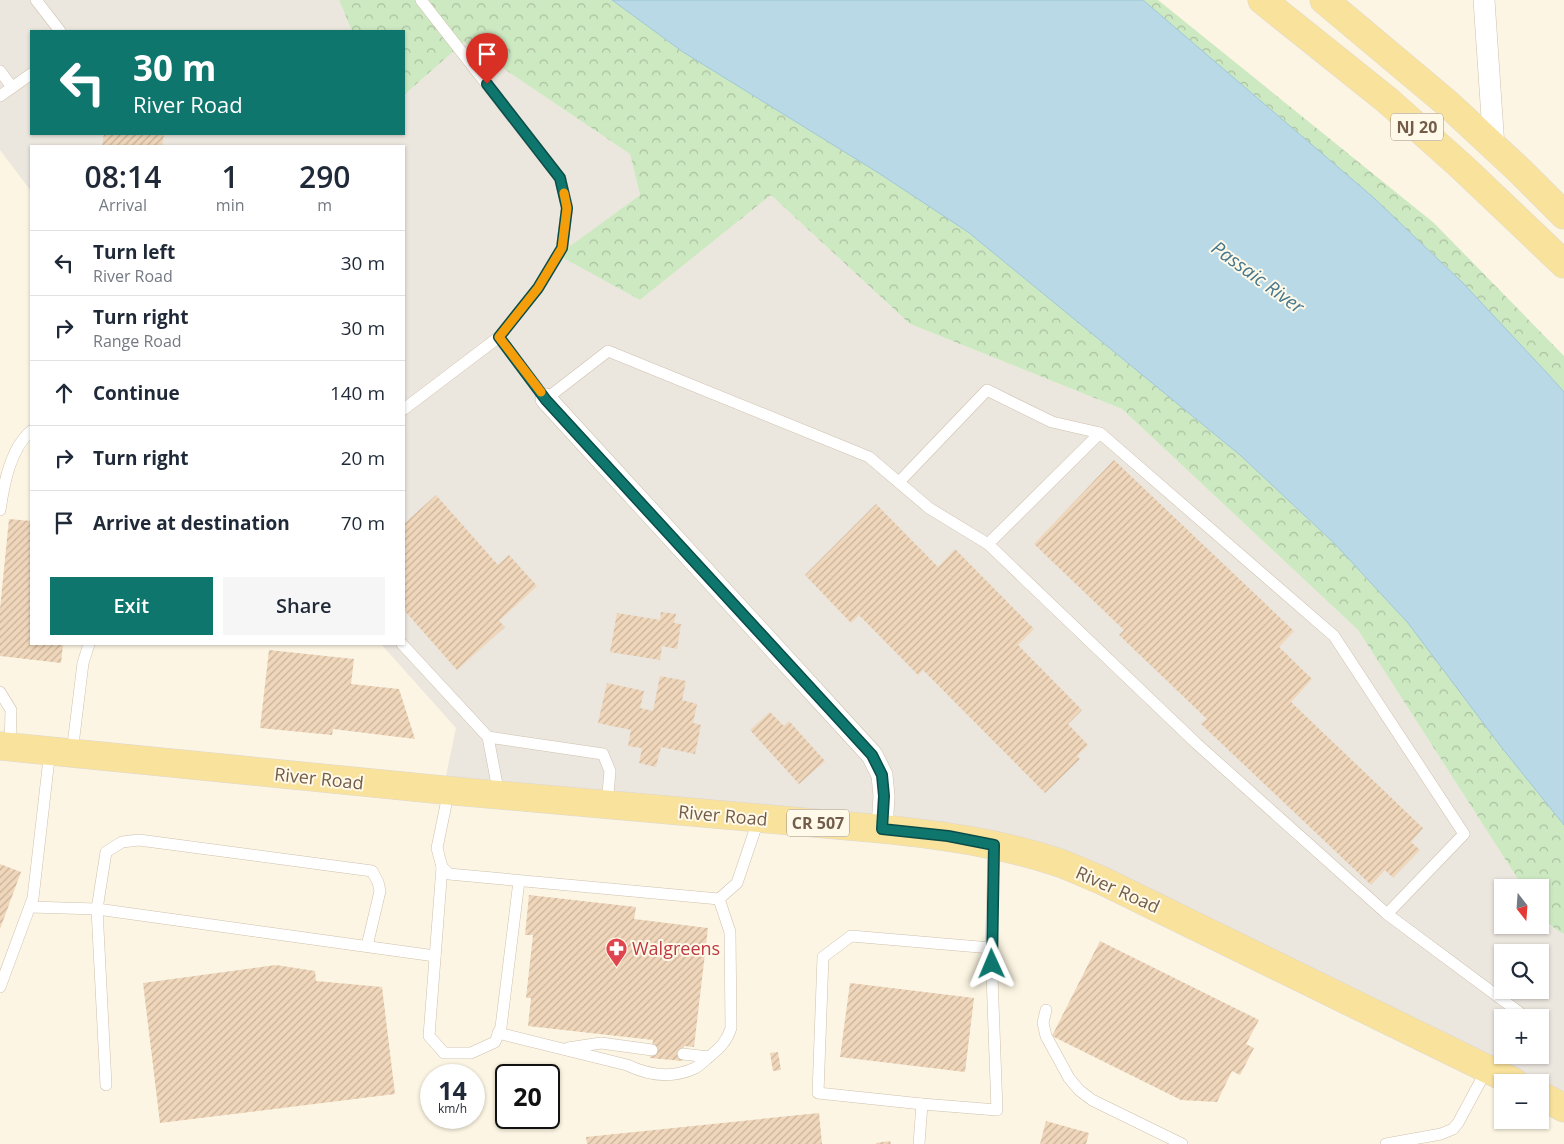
<!DOCTYPE html>
<html lang="en">
<head>
<meta charset="utf-8">
<style>
  body { margin:0; font-family:"Open Sans",sans-serif; background:#f6f6f7; color:#1f2937; height:100vh; display:flex; flex-direction:column; font-size:19px; white-space:nowrap }
  * { box-sizing:border-box; margin:0 }
  p { font-size:16px; color:#747a83 }
  .icon { flex:none; width:28px; height:28px; fill:none; stroke:currentColor; stroke-width:2; stroke-linecap:round; stroke-linejoin:round }
  .map { position:relative; flex:1; overflow:hidden }
  .sheet { position:absolute; left:30px; top:145px; width:375px; height:500px; display:flex; flex-direction:column; background:#fff; border-radius:0px; box-shadow:0 1px 4px #0004 }
  .sheet>* { flex:none }
  .banner { position:absolute; left:30px; top:30px; width:375px; height:105px; border-radius:0px; box-shadow:0 1px 4px #0004; background:#0f766e; color:#fff; overflow:hidden }
  .needle { width:32px; rotate:163deg }
  .fabs { position:absolute; left:1494px; top:879px; display:grid; gap:10px }
  .fabs a { display:grid; place-items:center; width:55px; height:55px; border-radius:0px; background:#fff; box-shadow:0 1px 4px #0004; font-size:25px }
  .speed { position:absolute; left:420px; top:1064px; display:flex; gap:10px; font-size:25px; font-weight:700; text-align:center }
  .speed>* { display:grid; place-content:center; width:65px; height:65px; border-radius:50%; background:#fff; box-shadow:0 1px 4px #0004; line-height:1 }
  .speed small { font-size:12px; font-weight:400 }
  .speed .limit { border:2px solid #111; border-radius:8px; background:#fff; color:#111 }
  .pin { position:absolute; display:grid; place-items:center; width:42px; height:42px; color:#fff; margin:-51px -21px; border-radius:50% 50% 50% 0; rotate:-45deg; box-shadow:0 0 5px #0007 }
  .pin .icon { rotate:45deg }
  .me { position:absolute; width:55px; margin:-28px; rotate:359deg; stroke-linejoin:round; filter:drop-shadow(0 0 4px #0008) }
  .turn { display:flex; align-items:center; gap:18px; height:105px; padding:0 20px; font-size:22px }
  .turn .icon { width:65px; height:65px; stroke-width:2.5 }
  .turn b { display:block; font-size:35px; line-height:42px }
  .eta { display:flex; justify-content:space-evenly; align-items:center; height:85px; text-align:center }
  .eta b { font-size:30px; font-weight:600; line-height:35px }
  .primary-button { display:flex; gap:10px; margin-top:auto; padding:10px 20px }
  .primary-button a { flex:1; height:58px; border-radius:0px; background:#0f766e; color:#fff; font-size:20px; font-weight:600; line-height:58px; text-align:center }
  .primary-button a+a { background:#f6f6f7; color:#1f2937 }
  ul { padding:0; list-style:none }
  li { display:flex; align-items:center; gap:15px; height:65px; padding:0 20px; border-top:1px solid #e0e1e3 }
  li div { flex:1 }
  li b { display:block; font-size:19px }
  li em { font-style:normal }
  .map>svg:first-child { display:block }
  .industrial { fill:#ebe6de; fill-rule:evenodd }
  .forest { fill:url(#forest-crowns) }
  .water { fill:#b8d9e5; stroke:#9ec7d6 }
  .building { fill:url(#building-hatch) }
  .lines { fill:none; stroke-linecap:round; stroke-linejoin:round }
  .service-casing { stroke:#cfc0ad; stroke-width:12 }
  .minor-casing { stroke:#cfc0ad; stroke-width:22 }
  .primary-casing { stroke:#ddd8d4; stroke-width:29 }
  .service { stroke:#fff; stroke-width:11 }
  .minor { stroke:#fff; stroke-width:21 }
  .primary { stroke:#f9e29c; stroke-width:28 }
  .route-casing { stroke:#0a4d48; stroke-width:12 }
  .route { stroke:#0f766e; stroke-width:9 }
  .slow { stroke:#f59e0b; stroke-width:9 }
  .labels { text-anchor:middle; dominant-baseline:central; stroke-width:4; stroke-linejoin:round; paint-order:stroke }
  .shield { fill:#fff9e9; stroke:#9d8c7a; stroke-width:1 }
  .shield-label { font-size:16px; font-weight:bold; fill:#735d4a }
  .street-label { font-size:18px; fill:#735d4a; stroke:#fff9e9 }
  .health-label { font-size:18px; fill:#be3a42; stroke:#fff9e9; text-anchor:start }
  .water-label { font-size:19px; font-style:italic; fill:#47788d; stroke:#fff9e9 }
</style>
</head>
<body>
<div class="map">
<svg width="1564" height="1144" viewBox="0 0 1564 1144">
  <defs>
    <pattern id="forest-crowns" width="20" height="18" patternUnits="userSpaceOnUse" patternTransform="scale(1.25)"><rect width="20" height="18" fill="#cde9c2"/><path d="M2 6a3 3 0 1 1 6 0M12 15a3 3 0 1 1 6 0" fill="none" stroke="#abc0a0"/></pattern>
    <pattern id="building-hatch" width="6" height="6" patternUnits="userSpaceOnUse" patternTransform="scale(1.25)"><rect width="6" height="6" fill="#f0d7bb"/><path d="M-1 1l2-2M0 6l6-6M5 7l2-2" fill="none" stroke="#c7b29a"/></pattern>
  </defs>
  <rect width="100%" height="100%" fill="#fcf5e3"/>
  <path class="industrial" d="M0 0H339L352 31H31V134H404V95L464 42 630 154 640 195 559 255 640 300 771 195 910 324 1122 409 1358 630 1523 887 1502 888V925H1540V914L1547 924 1564 934V1108L1540 1082H1514L1057 862 443 790 456 728 381 644H404V146H31V191L0 150ZM1502 952H1540V990H1502ZM1502 1018H1540V1055H1502Z"/>
  <g class="forest">
    <path d="M339 0H612L683 52 877 172 968 232 1240 455 1335 544 1408 623 1502 748 1564 825V934C1538 919 1540 916 1540 888L1523 887 1358 630 1122 409 910 324 771 195 640 300 558 255 640 195 630 154 464 42 404 95V31H352Z"/>
    <polygon points="1143,0 1158,0 1434,223 1564,356 1564,392 1548,374 1463,283 1374,198"/>
  </g>
  <polygon class="water" points="612,0 1143,0 1374,198 1463,283 1548,374 1564,392 1564,825 1502,748 1408,623 1335,544 1240,455 968,232 877,172 683,52"/>
  <g class="building">
    <polygon points="104,134 164,134 162,146 102,146"/>
    <polygon points="1114,460 1294,631 1279,647 1312,679 1291,702 1423,828 1411,842 1420,850 1393,878 1385,870 1371,885 1201,724 1207,719 1119,635 1124,630 1034,544"/>
    <polygon points="436,495 498,565 509,555 537,586 499,621 505,627 457,670 404,610 404,524"/>
    <polygon points="876,504 938,567 955,549 1034,629 1018,645 1082,710 1068,724 1088,745 1077,756 1080,759 1045,793 923,670 918,675 859,615 851,623 805,575"/>
    <polygon points="9,519 31,521 31,644 63,644 61,663 0,656 0,609"/>
    <polygon points="661,612 676,614 674,623 681,624 677,649 662,646 660,660 610,652 617,613 660,620"/>
    <polygon points="269,650 354,659 351,684 399,689 415,739 333,729 332,735 260,728"/>
    <polygon points="660,676 686,681 682,700 697,704 693,723 701,725 695,754 661,747 656,767 639,763 642,748 628,746 631,730 598,723 607,683 644,691 640,708 653,711"/>
    <polygon points="770,712 784,726 789,721 825,761 799,784 750,730"/>
    <polygon points="0,864 21,872 0,929"/>
    <polygon points="529,895 636,907 634,919 708,928 694,1047 684,1046 683,1061 650,1058 653,1040 528,1026 531,998 526,998 533,935 525,935"/>
    <polygon points="1100,941 1259,1020 1246,1044 1254,1048 1240,1075 1232,1071 1217,1102 1181,1100 1052,1036"/>
    <polygon points="276,965 315,971 316,981 382,987 395,1094 160,1123 143,983"/>
    <polygon points="850,983 974,998 965,1072 840,1057"/>
    <polygon points="778,1052 781,1070 773,1071 770,1053"/>
    <polygon points="819,1113 822,1144 587,1144 586,1137"/>
    <polygon points="1046,1121 1089,1133 1086,1144 1040,1144"/>
    <polygon points="890,1141 891,1144 876,1144 876,1143"/>
  </g>
  <g class="lines">
    <defs>
      <g id="service">
        <polyline points="36,0 60,31"/>
        <polyline points="421,0 560,178 567,207 562,248 538,288 499,337"/>
        <polyline points="0,71 12,87"/>
        <polyline points="0,96 31,74"/>
        <polyline points="404,409 499,337 546,399 608,351 869,457 929,508 988,544 1197,744 1387,914 1527,1018"/>
        <polyline points="899,482 987,390 1052,422 1100,433 1334,636 1464,834 1387,914"/>
        <path d="M0 510C4 484 10 449 31 431"/>
        <polyline points="988,544 1100,433"/>
        <polyline points="402,644 488,737 499,795"/>
        <polyline points="0,692 11,710 10,747"/>
        <polyline points="488,737 603,754 610,771 607,804"/>
        <polyline points="72,753 83,663 89,644"/>
        <polyline points="449,790 437,848 442,867 449,874 719,899 737,883 759,818"/>
        <polyline points="442,867 429,1036 444,1053 471,1053 495,1042 501,1027 519,881"/>
        <polyline points="30,907 97,909 435,956"/>
        <polyline points="991,948 851,936 823,957 818,1093 922,1104 997,1110 991,948 994,845"/>
        <polyline points="0,987 33,898 50,750"/>
        <polyline points="1046,1010 1043,1023 1046,1036 1069,1078 1079,1090 1092,1100 1182,1144"/>
        <path d="M498 1033 627 1065C648 1075 672 1079 695 1068 700 1065 705 1060 710 1056 720 1048 727 1041 731 1028L730 932 719 899"/>
        <polyline points="568,1048 601,1043 652,1050"/>
        <polyline points="683,1054 709,1057"/>
        <polyline points="1497,1074 1507,1055"/>
        <polyline points="106,1085 97,909 106,852 122,842 139,840 372,871 378,882 380,891 367,946"/>
        <polyline points="919,1144 922,1104"/>
        <polyline points="1386,1144 1441,1134 1453,1129 1458,1123 1487,1069"/>
      </g>
      <g id="minor">
        <polyline points="1484,0 1494,147"/>
        <polyline points="546,399 872,755 882,775 884,796 882,829"/>
      </g>
      <g id="primary">
        <polyline points="1262,0 1387,100 1462,167 1564,264"/>
        <polyline points="1324,0 1448,104 1519,170 1564,215"/>
        <path d="M0 746 443 790 882 829C941 835 1000 843 1057 862 1072 867 1088 875 1103 881L1514 1082"/>
        <polyline points="1540,1095 1564,1108"/>
      </g>
    </defs>
    <use href="#service" class="service-casing"/>
    <use href="#minor" class="minor-casing"/>
    <use href="#primary" class="primary-casing"/>
    <use href="#service" class="service"/>
    <use href="#minor" class="minor"/>
    <use href="#primary" class="primary"/>
  </g>
  <g class="lines">
    <defs>
      <polyline id="route" points="487,84 560,178 567,208 562,248 538,288 499,337 546,400 872,755 882,775 884,796 882,829 948,836 994,845 992,964"/>
    </defs>
    <use href="#route" class="route-casing"/>
    <use href="#route" class="route"/>
    <polyline class="slow" points="541,392 499,337 538,288 562,248 567,208 564,193"/>
  </g>
  <defs>
    <symbol id="pharmacy-pin" viewBox="-11 -11 22 30"><path d="M0 17L-7.5 6A9.5 9.5 0 1 1 7.5 6Z" fill="#e0444e" stroke="#fff9e9"/><path d="M-2-6h4v4h4v4h-4v4h-4v-4h-4v-4h4Z" fill="#fff"/></symbol>
  </defs>
  <g fill-rule="evenodd">
    <use href="#pharmacy-pin" x="604" y="936" width="25" height="34"/>
  </g>
  <g class="labels">
    <g class="shield">
      <rect x="1391" y="113.5" width="52" height="27" rx="4"/>
      <rect x="787" y="809.5" width="62" height="27" rx="4"/>
    </g>
    <g class="shield-label">
      <text x="1417" y="127">NJ 20</text>
      <text x="818" y="823">CR 507</text>
    </g>
    <g class="street-label">
      <text transform="translate(319 778) rotate(6)">River Road</text>
      <text transform="translate(723 815) rotate(5)">River Road</text>
      <text transform="translate(1118 889) rotate(24)">River Road</text>
    </g>
    <g class="health-label">
      <text x="632" y="948">Walgreens</text>
    </g>
    <g class="water-label">
      <text transform="translate(1258 277) rotate(36)">Passaic River</text>
    </g>
  </g>
</svg>
<div class="fabs">
<a><svg class="needle" viewBox="-14 -14 28 28"><path d="M0-13l5 13h-10z" fill="#e53935"/><path d="M0 13l5-13h-10z" fill="#747a83"/></svg></a>
<a><svg class="icon" aria-label="search" viewBox="0 0 24 24"><circle cx="10" cy="10" r="6"/><path d="M15 15l6 6"/></svg></a>
<a>+</a>
<a>−</a>
</div>
<div class="speed"><div>14<small>km/h</small></div><div class="limit">20</div></div>
<div class="pin" style="left:487px;top:84px;background:#d93025"><svg class="icon" aria-label="arrive" viewBox="0 0 24 24"><path d="M6 21V4h12l-3 4 3 4H6"/></svg></div>
<svg class="me" style="left:992px;top:964px" viewBox="-20 -20 40 40"><path d="M0-17L14 15 0 8-14 15z" fill="#0f766e" stroke="#fff" stroke-width="4"/></svg>
<div class="banner">
<div class="turn"><svg class="icon" aria-label="left" viewBox="0 0 24 24"><path d="M17 20v-9H6M10 6l-5 5 5 5"/></svg><div><b>30 m</b>River Road</div></div>
</div>
<section class="sheet">
<div class="eta">
<div><b>08:14</b><p>Arrival</p></div>
<div><b>1</b><p>min</p></div>
<div><b>290</b><p>m</p></div>
</div>
<ul>
<li><svg class="icon" aria-label="left" viewBox="0 0 24 24"><path d="M17 20v-9H6M10 6l-5 5 5 5"/></svg><div><b>Turn left</b><p>River Road</p></div><em>30 m</em></li>
<li><svg class="icon" aria-label="right" viewBox="0 0 24 24"><path d="M7 20v-9h11M14 6l5 5-5 5"/></svg><div><b>Turn right</b><p>Range Road</p></div><em>30 m</em></li>
<li><svg class="icon" aria-label="ahead" viewBox="0 0 24 24"><path d="M12 20V5M6 11l6-6 6 6"/></svg><div><b>Continue</b></div><em>140 m</em></li>
<li><svg class="icon" aria-label="right" viewBox="0 0 24 24"><path d="M7 20v-9h11M14 6l5 5-5 5"/></svg><div><b>Turn right</b></div><em>20 m</em></li>
<li><svg class="icon" aria-label="arrive" viewBox="0 0 24 24"><path d="M6 21V4h12l-3 4 3 4H6"/></svg><div><b>Arrive at destination</b></div><em>70 m</em></li>
</ul>
<div class="primary-button"><a>Exit</a><a>Share</a></div>
</section>
</div>
</body>
</html>
